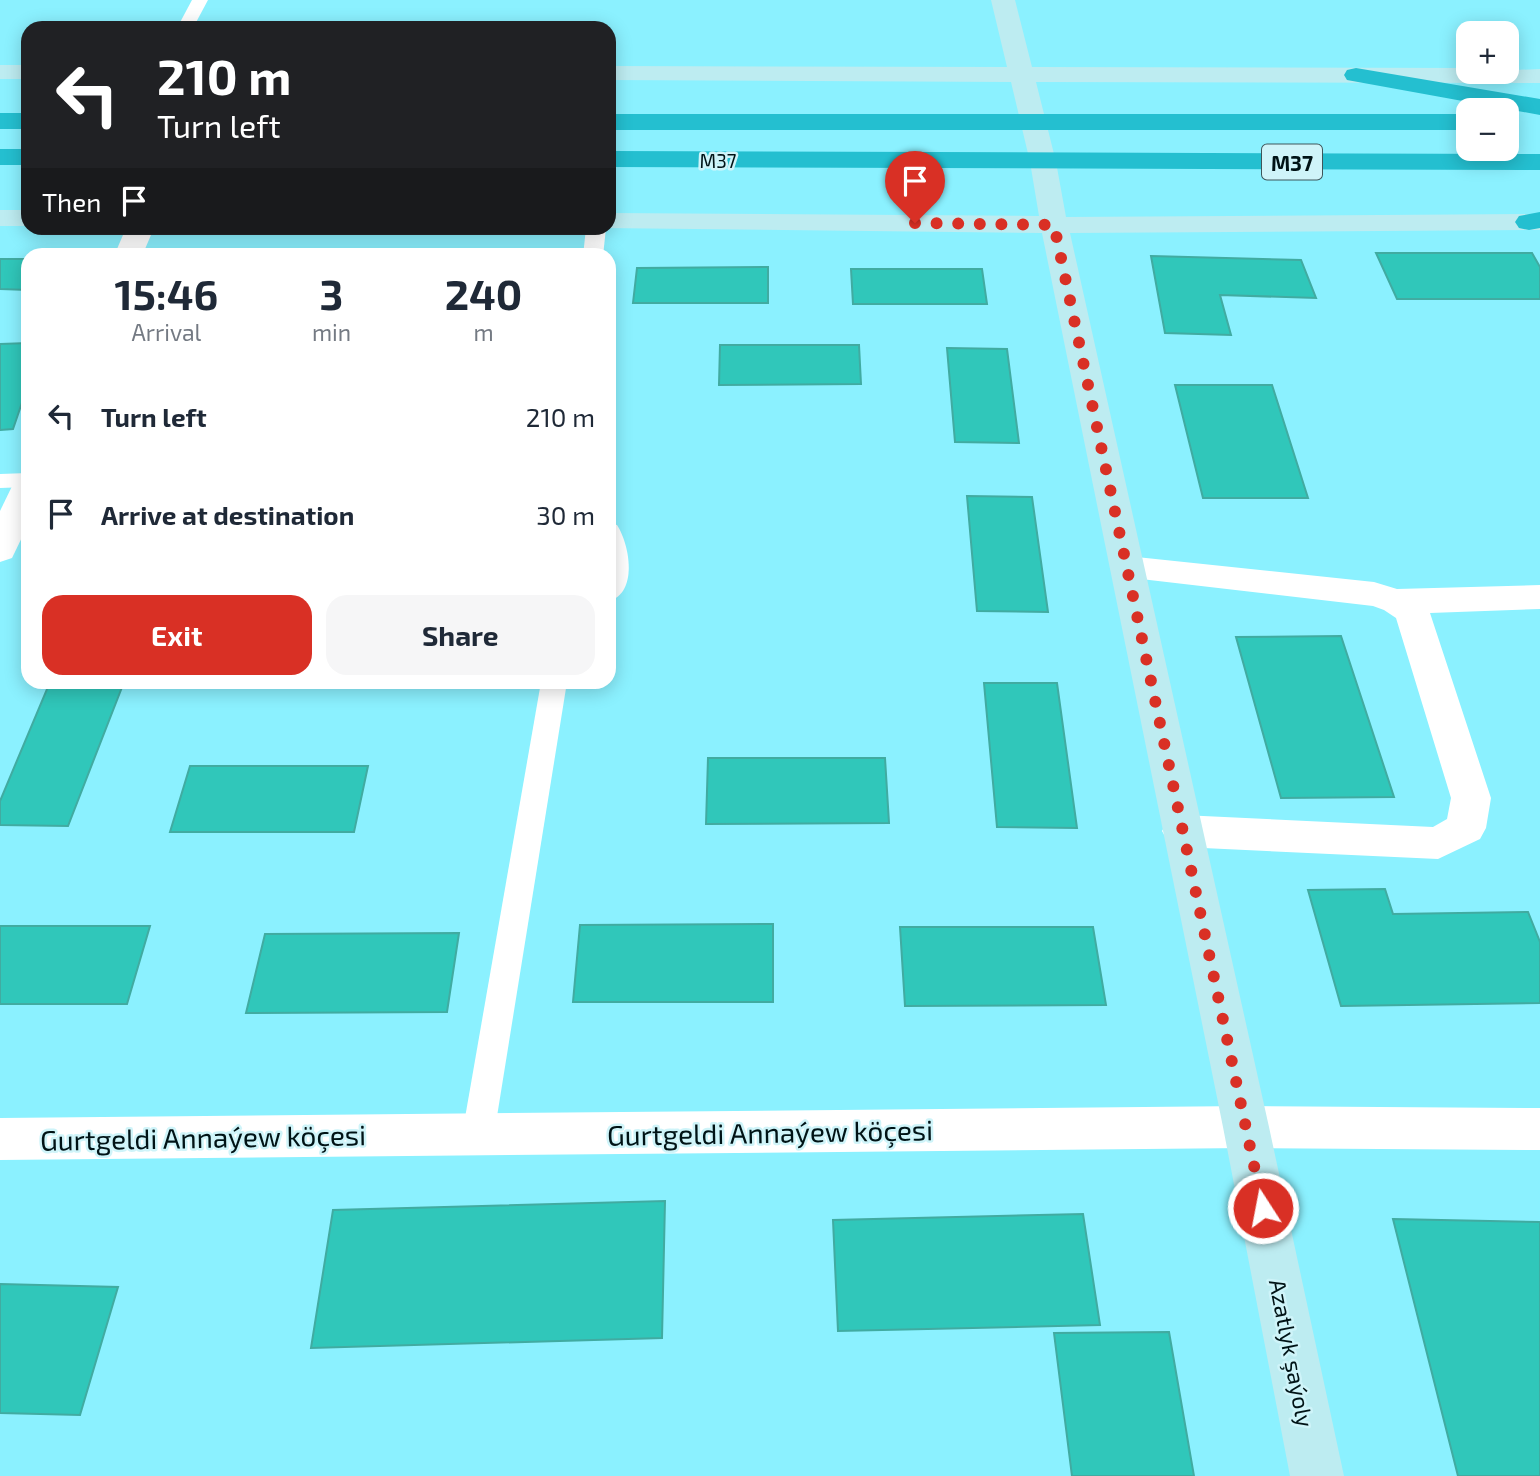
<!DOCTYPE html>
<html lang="en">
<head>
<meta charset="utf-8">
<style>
  body { margin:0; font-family:"Exo 2",sans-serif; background:#f6f6f7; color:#1f2937; height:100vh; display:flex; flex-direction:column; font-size:26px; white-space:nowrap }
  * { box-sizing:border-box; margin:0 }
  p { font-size:23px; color:#747a83 }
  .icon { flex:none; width:38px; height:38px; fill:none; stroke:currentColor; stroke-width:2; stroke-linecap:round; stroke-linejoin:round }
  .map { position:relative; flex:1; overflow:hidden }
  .details { position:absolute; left:21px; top:248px; width:595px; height:441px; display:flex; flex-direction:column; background:#fff; border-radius:21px; box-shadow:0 4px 18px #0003 }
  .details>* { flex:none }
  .top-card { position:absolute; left:21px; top:21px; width:595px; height:214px; border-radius:21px; box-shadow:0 4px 18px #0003; background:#202124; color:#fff; overflow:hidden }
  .fabs { position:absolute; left:1456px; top:21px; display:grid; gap:14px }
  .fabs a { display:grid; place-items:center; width:63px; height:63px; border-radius:14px; background:#fff; box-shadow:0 4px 18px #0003; font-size:35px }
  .pin { position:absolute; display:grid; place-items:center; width:60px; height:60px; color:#fff; margin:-72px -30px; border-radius:50% 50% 50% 0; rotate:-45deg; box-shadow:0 0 7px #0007 }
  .pin .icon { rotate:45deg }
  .me { position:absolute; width:77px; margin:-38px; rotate:349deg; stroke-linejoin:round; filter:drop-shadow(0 0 5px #0008) }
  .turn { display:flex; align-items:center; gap:24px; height:147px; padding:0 21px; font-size:32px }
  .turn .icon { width:91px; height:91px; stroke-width:2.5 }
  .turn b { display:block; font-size:49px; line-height:60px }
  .then { display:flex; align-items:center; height:66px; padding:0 21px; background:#0003; gap:14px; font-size:26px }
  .eta { display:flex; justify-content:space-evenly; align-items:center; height:119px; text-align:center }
  .eta b { font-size:42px; font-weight:700; line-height:49px }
  .primary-button { display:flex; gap:14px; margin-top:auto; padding:14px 21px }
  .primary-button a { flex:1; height:80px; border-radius:21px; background:#d93025; color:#fff; font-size:28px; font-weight:700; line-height:80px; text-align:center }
  .primary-button a+a { background:#f6f6f7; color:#1f2937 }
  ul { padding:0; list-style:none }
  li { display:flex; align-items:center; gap:21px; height:98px; padding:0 21px }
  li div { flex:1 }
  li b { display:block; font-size:26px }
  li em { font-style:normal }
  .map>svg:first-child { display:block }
  .building { fill:#30c7ba; stroke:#41aba1; stroke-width:2 }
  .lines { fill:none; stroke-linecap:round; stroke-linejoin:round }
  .lane { fill:#fff; fill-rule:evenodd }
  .street { fill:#fff; fill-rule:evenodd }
  .secondary { fill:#bdecf1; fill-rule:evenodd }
  .highway { fill:#24bfd0; fill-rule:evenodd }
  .route { stroke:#d93025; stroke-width:12; stroke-dasharray:0 21.6 }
  .labels { text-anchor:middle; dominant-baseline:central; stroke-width:5; stroke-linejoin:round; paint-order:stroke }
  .far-street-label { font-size:19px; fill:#001316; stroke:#cff4f9 }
  .shield { fill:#cff4f9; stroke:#3e565a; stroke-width:2 }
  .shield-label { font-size:21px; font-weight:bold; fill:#001316 }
  .street-label { font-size:23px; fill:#001316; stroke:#cff4f9 }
  .near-street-label { font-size:28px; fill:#001316; stroke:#cff4f9 }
</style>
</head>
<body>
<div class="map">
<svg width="1540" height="1476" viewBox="0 0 1540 1476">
  <rect width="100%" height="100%" fill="#8bf1ff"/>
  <g class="building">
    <polygon points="1376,253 1532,253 1540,267 1540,299 1397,299"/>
    <polygon points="1151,256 1301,260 1316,298 1220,295 1231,335 1165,333"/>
    <polygon points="0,259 28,259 28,290 0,289"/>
    <polygon points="768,267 768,303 633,303 637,268"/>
    <polygon points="851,269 982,269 987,304 853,304"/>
    <polygon points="28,343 28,385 13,429 0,430 0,344"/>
    <polygon points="720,345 859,345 861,384 719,385"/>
    <polygon points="947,348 1007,349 1019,443 955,442"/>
    <polygon points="1175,385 1272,385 1308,498 1203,498"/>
    <polygon points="967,496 1032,497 1048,612 977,611"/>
    <polygon points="1341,636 1394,797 1281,798 1236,637"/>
    <polygon points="50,682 124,682 68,826 0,825 0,801"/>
    <polygon points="984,683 1057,683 1077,828 997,827"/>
    <polygon points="708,758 885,758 889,823 706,824"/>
    <polygon points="190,766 368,766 354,832 170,832"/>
    <polygon points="1385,889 1393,914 1528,912 1540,942 1540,1003 1341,1006 1308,890"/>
    <polygon points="773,924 773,1002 573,1002 580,925"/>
    <polygon points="0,926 150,926 127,1004 0,1004"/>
    <polygon points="900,927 1093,927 1106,1005 905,1006"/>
    <polygon points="459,933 447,1012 246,1013 265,934"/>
    <polygon points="665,1201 662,1338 311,1348 333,1210"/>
    <polygon points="1083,1214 1100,1325 838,1331 833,1220"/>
    <polygon points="1393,1219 1540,1222 1540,1476 1458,1476"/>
    <polygon points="0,1284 118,1287 80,1415 0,1413"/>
    <polygon points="1169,1332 1194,1476 1072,1476 1054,1333"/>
  </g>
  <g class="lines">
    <g class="lane">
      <polygon points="192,0 208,0 193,28 177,28"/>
      <polygon points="586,228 606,228 603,256 583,256"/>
      <polygon points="28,473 28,487 0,488 0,474"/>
      <path d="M609 523 617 525C630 545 638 593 609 601Z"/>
      <polygon points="541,682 567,682 494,1135 489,1145 478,1150 467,1145 462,1135"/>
    </g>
    <g class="street">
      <polygon points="126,228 154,228 142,256 114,256"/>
      <polygon points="28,475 28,525 12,558 0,562 0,511 16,478"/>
      <polygon points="1127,556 1374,582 1397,589 1540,585 1540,609 1430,613 1491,798 1486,828 1480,839 1438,859 1182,847 1168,842 1162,831 1168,820 1182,815 1433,827 1447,819 1451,798 1396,618 1384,610 1373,606 1115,576 1110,568 1115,560"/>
      <polygon points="1246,1106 1540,1108 1540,1150 1246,1148 0,1160 0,1118"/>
    </g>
    <g class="secondary">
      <polygon points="991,0 1015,0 1032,67 1468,68 1468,72 1540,69 1540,83 1036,82 1056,162 1066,217 1540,214 1540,230 1070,233 1269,1127 1344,1476 1290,1476 1223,1127 1042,233 602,228 609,228 609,213 1039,216 1030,162 1011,82 609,80 609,66 1007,67"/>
      <rect x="0" y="65" width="28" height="14"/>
      <rect x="0" y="210" width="28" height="16"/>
    </g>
    <g class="highway">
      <polygon points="1356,68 1540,99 1540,115 1347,80 1344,75 1347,70"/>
      <rect x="0" y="113" width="28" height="16"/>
      <rect x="609" y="114" width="859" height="16"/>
      <rect x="0" y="149" width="28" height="16"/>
      <polygon points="609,151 1540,154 1540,170 609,167"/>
      <polygon points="1540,212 1540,228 1529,230 1519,228 1515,222 1519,216"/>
    </g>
  </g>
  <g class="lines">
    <polyline class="route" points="915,223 1054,225 1263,1208"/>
  </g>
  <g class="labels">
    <g class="far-street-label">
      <text x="718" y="160">M37</text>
    </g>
    <rect class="shield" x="1262" y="144.5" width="60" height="35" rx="5"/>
    <g class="shield-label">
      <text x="1292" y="162">M37</text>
    </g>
    <g class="street-label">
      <text transform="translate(1292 1353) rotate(79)">Azatlyk şaýoly</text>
    </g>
    <g class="near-street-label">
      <text transform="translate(770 1132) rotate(-1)">Gurtgeldi Annaýew köçesi</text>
      <text transform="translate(203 1137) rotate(-1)">Gurtgeldi Annaýew köçesi</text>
    </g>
  </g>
</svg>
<div class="fabs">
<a>+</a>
<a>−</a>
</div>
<div class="pin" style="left:915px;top:223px;background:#d93025"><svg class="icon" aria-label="arrive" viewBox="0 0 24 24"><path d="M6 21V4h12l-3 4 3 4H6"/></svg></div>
<svg class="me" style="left:1263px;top:1208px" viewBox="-20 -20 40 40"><circle r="17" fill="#d93025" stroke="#fff" stroke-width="3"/><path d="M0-11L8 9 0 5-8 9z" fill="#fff"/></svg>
<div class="top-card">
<div class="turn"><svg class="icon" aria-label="left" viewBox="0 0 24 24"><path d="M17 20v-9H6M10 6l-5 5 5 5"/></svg><div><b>210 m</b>Turn left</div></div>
<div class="then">Then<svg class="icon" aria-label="arrive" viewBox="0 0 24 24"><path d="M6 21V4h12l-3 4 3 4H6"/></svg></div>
</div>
<section class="details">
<div class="eta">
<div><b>15:46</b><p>Arrival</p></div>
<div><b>3</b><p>min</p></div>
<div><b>240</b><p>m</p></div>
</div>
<ul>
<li><svg class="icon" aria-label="left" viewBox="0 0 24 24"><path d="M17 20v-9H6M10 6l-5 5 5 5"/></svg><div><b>Turn left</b></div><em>210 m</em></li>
<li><svg class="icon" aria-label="arrive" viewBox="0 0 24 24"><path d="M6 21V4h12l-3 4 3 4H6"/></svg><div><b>Arrive at destination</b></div><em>30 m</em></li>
</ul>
<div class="primary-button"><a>Exit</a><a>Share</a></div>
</section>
</div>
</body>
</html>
